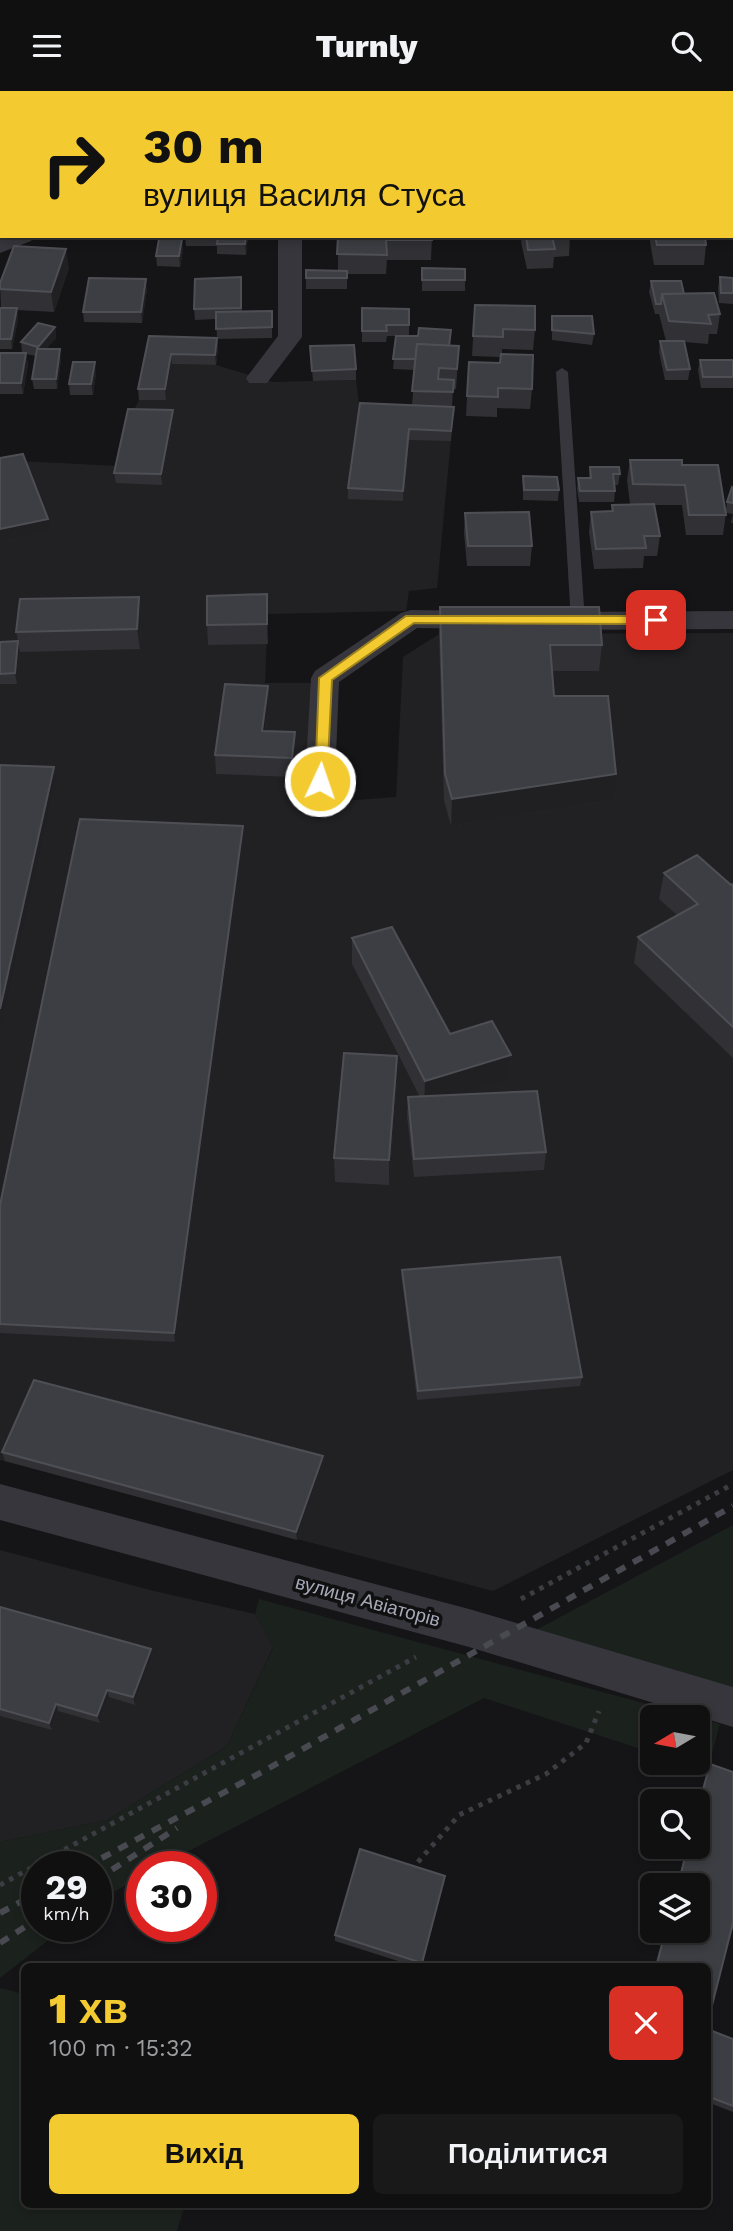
<!DOCTYPE html>
<html lang="uk">
<head>
<meta charset="utf-8">
<style>
  body { margin:0; font-family:"Work Sans",sans-serif; background:#19191a; color:#f1f3f6; height:100vh; display:flex; flex-direction:column; font-size:26px; white-space:nowrap }
  * { box-sizing:border-box; margin:0 }
  p { font-size:23px; color:#9c9d9f }
  .icon { flex:none; width:38px; height:38px; fill:none; stroke:currentColor; stroke-width:2; stroke-linecap:round; stroke-linejoin:round }
  .map { position:relative; flex:1; overflow:hidden }
  .sheet { position:absolute; left:21px; top:1872px; width:690px; height:245px; display:flex; flex-direction:column; background:#101011; border-radius:10px; box-shadow:0 4px 10px #0003,0 0 0 2px #303031 }
  .sheet>* { flex:none }
  .banner { position:absolute; left:0px; top:0px; width:733px; height:147px; box-shadow:0 4px 10px #0003,0 0 0 2px #303031; background:#f3cb30; color:#111; overflow:hidden }
  .needle { width:46px; rotate:260deg }
  .buttons { position:absolute; left:640px; top:1614px; display:grid; gap:14px }
  .buttons a { display:grid; place-items:center; width:70px; height:70px; border-radius:10px; background:#101011; box-shadow:0 4px 10px #0003,0 0 0 2px #303031; font-size:35px }
  .speed { position:absolute; left:21px; top:1760px; display:flex; gap:14px; font-size:35px; font-weight:700; text-align:center }
  .speed>* { display:grid; place-content:center; width:91px; height:91px; border-radius:50%; background:#101011; box-shadow:0 4px 10px #0003,0 0 0 2px #303031; line-height:1 }
  .speed small { font-size:18px; font-weight:400 }
  .speed .limit { border:10px solid #d22; background:#fff; color:#111 }
  .pin { position:absolute; display:grid; place-items:center; width:60px; height:60px; color:#fff; margin:-30px; border-radius:14px; box-shadow:0 4px 10px #0006 }
  .me { position:absolute; width:77px; margin:-38px; rotate:3deg; stroke-linejoin:round; filter:drop-shadow(0 0 5px #0008) }
  .turn { display:flex; align-items:center; gap:24px; height:147px; padding:0 28px; font-size:32px }
  .turn .icon { width:91px; height:91px; stroke-width:2.5 }
  .turn b { display:block; font-size:49px; line-height:60px }
  .round { display:grid; place-items:center; flex:none; width:74px; height:74px; border-radius:10px; background:#19191a }
  .summary { display:flex; align-items:center; justify-content:space-between; height:119px; padding:0 28px }
  h1 { font-size:42px; font-weight:800; line-height:52px; color:#f3cb30 }
  .cta { display:flex; gap:14px; margin-top:auto; padding:14px 28px }
  .cta a { flex:1; height:80px; border-radius:10px; background:#f3cb30; color:#111; font-size:28px; font-weight:800; line-height:80px; text-align:center }
  .cta a+a { background:#19191a; color:#f1f3f6 }
  header { display:flex; justify-content:space-between; align-items:center; height:91px; padding:0 28px; background:#101011; font-size:32px; font-weight:800 }
  .map>svg:first-child { display:block }
  .built { fill:#212124 }
  .green { fill:#1b211d }
  .lines { fill:none; stroke-linecap:round; stroke-linejoin:round }
  .path { stroke:#3c3d43; stroke-width:5; stroke-dasharray:4.5 6; stroke-linecap:butt }
  .service { fill:#36363c; fill-rule:evenodd }
  .minor { fill:#36363c; fill-rule:evenodd }
  .rail { stroke:#494a51; stroke-width:6; stroke-dasharray:10 9; stroke-linecap:butt }
  .wall { fill:#313135 }
  .shaded-wall { fill:#202023 }
  .building { fill:#3d3e43; stroke:#4e4f55; stroke-width:2 }
  .route { fill:#f3cb30; stroke:#9e841f; stroke-width:2 }
  .labels { text-anchor:middle; dominant-baseline:central; stroke-width:7; stroke-linejoin:round; paint-order:stroke }
  .street-label { font-size:19px; fill:#a6a9b7; stroke:#101011 }
</style>
</head>
<body>
<header><svg class="icon" aria-label="menu" viewBox="0 0 24 24"><path d="M4 6h16M4 12h16M4 18h16"/></svg>Turnly<svg class="icon" aria-label="search" viewBox="0 0 24 24"><circle cx="10" cy="10" r="6"/><path d="M15 15l6 6"/></svg></header>
<div class="map">
<svg width="733" height="2140" viewBox="0 0 733 2140">
  <rect width="100%" height="100%" fill="#151517"/>
  <g class="built">
    <polygon points="172,273 216,274 273,291 356,289 360,322 453,327 437,497 409,500 406,520 268,523 265,592 315,592 302,713 396,706 403,566 439,543 733,542 733,1379 493,1500 0,1369 0,369 119,375 129,329 139,309 166,309"/>
    <polygon points="0,1459 154,1500 255,1523 273,1556 227,1655 107,1729 0,1751"/>
  </g>
  <g class="green">
    <polygon points="733,1434 733,1598 530,1542"/>
    <polygon points="259,1508 695,1626 653,1626 653,1662 484,1607 158,1776 142,1776 142,1785 96,1811 96,1776 37,1776 37,1836 65,1836 0,1887 0,1751 107,1729 227,1655 273,1557 255,1523"/>
    <polygon points="698,1627 720,1633 707,1680 680,1671 698,1671"/>
    <polygon points="0,1897 24,1903 24,2114 185,2114 177,2140 0,2140"/>
  </g>
  <g class="lines">
    <g class="path">
      <polyline points="521,1508 733,1393"/>
      <polyline points="411,1779 459,1724 546,1683 586,1652 599,1620"/>
      <polyline points="0,1794 416,1566"/>
    </g>
    <g class="service">
      <rect x="595" y="0" width="10" height="2"/>
      <polygon points="562,277 568,281 585,530 578,535 571,530 556,281"/>
    </g>
    <g class="minor">
      <polygon points="364,0 389,0 363,2"/>
      <polygon points="34,145 31,150 0,162 0,147"/>
      <polygon points="278,145 302,145 302,246 267,292 249,292 246,287 278,245"/>
      <polygon points="411,519 488,520 498,523 502,529 498,535 488,538 417,537 339,591 335,690 331,697 320,700 309,697 305,690 311,587 315,580 401,522"/>
      <polygon points="733,520 733,538 551,539 541,536 537,530 541,524 551,521"/>
      <polygon points="0,1393 469,1518 733,1596 733,1636 469,1556 0,1429"/>
    </g>
    <g class="rail">
      <polyline points="85,1776 262,1681 733,1415"/>
      <polyline points="96,1789 177,1737"/>
      <polyline points="0,1822 37,1802"/>
      <polyline points="0,1852 37,1828"/>
    </g>
  </g>
  <g class="wall">
    <polygon points="131,0 193,0 198,2 133,2"/>
    <polygon points="209,0 241,0 238,2 209,2"/>
    <rect x="442" y="0" width="39" height="2"/>
    <polygon points="697,0 730,0 730,1 720,2 697,2"/>
    <polygon points="185,145 248,145 246,164 217,163 217,155 186,155"/>
    <polygon points="338,145 432,145 431,169 387,169 386,183 347,183 347,198 306,198 306,187 338,180"/>
    <polygon points="522,145 570,145 569,165 554,166 553,177 527,178 521,151"/>
    <polygon points="580,145 626,145 626,147 581,147"/>
    <polygon points="649,145 705,145 706,154 704,174 654,174"/>
    <polygon points="183,159 180,176 157,175 156,165"/>
    <polygon points="69,177 54,221 17,219 18,228 12,258 0,258 0,217 1,217 0,192"/>
    <polygon points="422,177 465,178 465,200 422,200"/>
    <polygon points="241,186 242,220 272,220 272,247 217,248 218,257 216,274 172,273 166,309 139,309 138,298 149,245 217,247 216,228 195,229 194,218"/>
    <polygon points="720,186 733,187 733,213 719,212 718,197"/>
    <polygon points="651,190 684,203 720,223 717,243 709,243 708,253 684,251 690,278 688,289 665,289 659,261 660,250 666,250 659,223 655,223 649,201"/>
    <polygon points="147,198 142,232 84,231 83,221"/>
    <polygon points="475,214 535,239 533,259 502,258 502,263 532,298 530,318 497,317 497,326 466,325 469,271 500,272 500,266 472,265"/>
    <polygon points="362,217 409,218 409,245 450,255 459,255 456,298 453,298 452,316 453,327 451,350 409,349 403,410 348,408 348,397 412,314 415,279 393,278 396,245 387,245 386,251 362,251"/>
    <polygon points="552,225 594,243 592,254 552,249"/>
    <polygon points="55,236 56,247 46,258 61,269 57,298 34,298 32,288 36,265 26,263 28,273 23,303 0,303 0,262 22,262 21,251"/>
    <polygon points="310,255 356,278 356,289 313,290"/>
    <polygon points="700,269 733,269 733,297 701,297 698,279"/>
    <polygon points="96,282 93,304 70,304 69,293"/>
    <polygon points="174,330 162,394 116,392 114,382"/>
    <polygon points="630,369 682,374 726,419 727,411 733,397 733,432 731,432 733,423 726,422 723,444 686,444 682,414 654,414 660,445 657,465 644,465 643,477 594,478 589,441 591,421 611,420 612,414 630,413 627,389"/>
    <polygon points="590,376 620,383 618,394 614,394 615,400 614,411 579,411 577,398 578,387 589,387"/>
    <polygon points="523,385 559,399 558,410 523,409"/>
    <polygon points="465,422 532,455 530,475 467,475 464,442"/>
    <polygon points="267,503 268,553 208,554 207,534"/>
    <polygon points="139,506 141,526 140,558 20,561 17,593 0,593 0,551 18,550 16,541"/>
    <polygon points="440,516 602,554 599,580 552,580 554,605 613,709 451,735 444,709 439,543"/>
    <polygon points="268,595 269,615 266,640 295,661 293,686 216,683 215,664"/>
    <polygon points="244,746 175,1251 0,1242 0,1114"/>
    <polygon points="664,782 731,794 733,793 733,967 634,872 638,846 677,824 659,808"/>
    <polygon points="352,847 450,943 511,964 509,989 460,1004 546,1061 544,1079 414,1086 407,1025 408,1006 420,1006 352,873"/>
    <polygon points="397,965 397,990 389,1094 335,1091 334,1067"/>
    <polygon points="402,1179 582,1286 580,1295 417,1309 402,1188"/>
    <polygon points="2,1361 323,1373 297,1449 5,1370"/>
    <polygon points="0,1516 151,1558 153,1565 135,1614 109,1606 100,1632 58,1620 52,1639 0,1625"/>
    <polygon points="710,1673 733,1681 733,1839 731,1838 707,1876 655,1876 664,1839 698,1839 698,1794 677,1794 687,1755 698,1755 698,1714"/>
    <polygon points="445,1785 422,1876 417,1876 335,1850 335,1844"/>
    <polygon points="707,1938 733,1948 733,2021 707,2011"/>
  </g>
  <g class="shaded-wall">
    <polygon points="227,0 241,0 238,2 226,2"/>
    <polygon points="290,0 306,0 306,2 286,2"/>
    <polygon points="246,145 248,145 246,164 245,153"/>
    <polygon points="182,148 183,159 180,176 179,165"/>
    <polygon points="66,158 69,177 54,221 51,201"/>
    <polygon points="146,188 147,198 142,232 141,221"/>
    <polygon points="17,217 18,228 12,258 11,248"/>
    <polygon points="55,236 56,247 39,266 38,256"/>
    <polygon points="217,247 218,257 216,274 215,264"/>
    <polygon points="60,258 61,269 57,298 56,288"/>
    <polygon points="26,262 28,273 23,303 21,292"/>
    <polygon points="171,263 172,273 166,309 165,298"/>
    <polygon points="95,271 96,282 93,304 91,293"/>
    <polygon points="173,319 174,330 162,394 161,383"/>
    <polygon points="409,338 409,349 403,410 403,400"/>
    <polygon points="48,428 50,439 0,449 0,438"/>
    <polygon points="267,503 268,523 268,553 267,533"/>
    <polygon points="139,506 141,526 140,558 137,538"/>
    <polygon points="18,550 20,561 17,593 15,582"/>
    <polygon points="268,595 269,615 263,660 262,640"/>
    <polygon points="295,641 295,661 293,686 292,667"/>
    <polygon points="54,676 56,686 0,939 0,918"/>
    <polygon points="616,683 613,709 451,735 452,708"/>
    <polygon points="243,735 244,746 175,1251 174,1242"/>
    <polygon points="511,964 509,989 424,1015 425,990"/>
    <polygon points="397,965 397,990 389,1094 389,1069"/>
    <polygon points="323,1365 323,1373 297,1449 296,1441"/>
    <polygon points="151,1558 153,1565 135,1614 133,1606"/>
    <polygon points="107,1599 109,1606 100,1632 97,1625"/>
    <polygon points="56,1613 58,1620 52,1639 49,1632"/>
  </g>
  <g class="building">
    <polygon points="147,0 193,0 198,1 154,2"/>
    <polygon points="265,0 290,0 286,2 263,1"/>
    <rect x="442" y="0" width="26" height="2"/>
    <rect x="700" y="0" width="20" height="2"/>
    <rect x="732" y="32" width="1" height="31"/>
    <polygon points="218,145 246,145 245,153 217,153"/>
    <polygon points="338,145 432,145 432,149 386,149 387,164 337,163"/>
    <polygon points="526,145 570,145 570,146 552,146 555,158 528,159"/>
    <polygon points="655,145 705,145 706,154 657,154"/>
    <polygon points="159,148 182,148 179,165 156,165"/>
    <polygon points="14,155 66,158 51,201 0,198 0,192"/>
    <polygon points="422,177 465,178 465,189 422,189"/>
    <polygon points="306,179 347,180 347,187 306,187"/>
    <polygon points="241,186 241,217 194,218 195,188"/>
    <polygon points="720,186 733,187 733,202 721,202"/>
    <polygon points="89,187 146,188 141,221 83,221"/>
    <polygon points="651,190 681,190 684,203 662,203 661,213 656,213"/>
    <polygon points="714,202 720,223 708,224 711,233 669,230 662,203"/>
    <polygon points="475,214 535,215 535,239 503,238 503,246 473,245"/>
    <polygon points="0,217 17,217 11,248 0,248"/>
    <polygon points="362,217 409,218 409,234 386,234 387,240 362,240"/>
    <polygon points="272,220 272,236 216,238 216,221"/>
    <polygon points="552,225 592,225 594,243 552,239"/>
    <polygon points="38,232 55,236 38,256 21,251"/>
    <polygon points="419,237 451,239 449,255 417,253 416,268 393,268 396,245 418,245"/>
    <polygon points="149,245 217,247 215,264 171,263 165,298 138,298"/>
    <polygon points="660,250 684,250 690,278 667,279"/>
    <polygon points="417,253 459,255 457,278 439,277 438,288 454,289 453,301 412,300"/>
    <polygon points="354,254 356,278 312,280 310,255"/>
    <polygon points="37,258 60,258 56,288 32,288"/>
    <polygon points="0,262 26,262 21,292 0,292"/>
    <polygon points="501,263 533,264 532,298 498,297 498,306 467,305 469,271 500,272"/>
    <polygon points="700,269 733,269 733,286 703,286"/>
    <polygon points="73,271 95,271 91,293 69,293"/>
    <polygon points="360,312 454,316 451,340 409,338 403,400 348,397"/>
    <polygon points="128,318 173,319 161,383 114,382"/>
    <polygon points="23,363 48,428 0,438 0,367"/>
    <polygon points="630,369 682,369 682,374 718,374 726,424 689,424 685,394 633,393"/>
    <polygon points="590,376 619,376 620,383 613,383 615,400 580,400 578,387 591,387"/>
    <polygon points="523,385 557,386 559,399 524,399"/>
    <polygon points="732,396 733,397 733,412 727,411"/>
    <polygon points="654,413 660,445 644,445 646,457 596,458 591,421 613,420 612,414"/>
    <polygon points="529,421 532,455 468,455 465,422"/>
    <polygon points="267,503 267,533 207,534 207,505"/>
    <polygon points="139,506 137,538 16,541 20,508"/>
    <polygon points="440,516 599,516 602,554 550,554 554,605 608,605 616,683 452,708 445,683"/>
    <polygon points="18,550 15,582 0,583 0,551"/>
    <polygon points="225,593 268,595 262,640 295,641 292,667 215,664"/>
    <polygon points="0,674 54,676 0,918"/>
    <polygon points="80,728 243,735 174,1242 0,1233 0,1114"/>
    <polygon points="697,764 731,794 733,793 733,936 638,846 698,813 664,782"/>
    <polygon points="392,836 450,943 492,930 511,964 425,990 352,847"/>
    <polygon points="344,962 397,965 389,1069 334,1067"/>
    <polygon points="537,1000 546,1061 414,1068 408,1006"/>
    <polygon points="560,1166 582,1286 418,1300 402,1179"/>
    <polygon points="34,1289 323,1365 296,1441 2,1361"/>
    <polygon points="0,1516 151,1558 133,1606 107,1599 97,1625 56,1613 49,1632 0,1618"/>
    <polygon points="710,1673 733,1681 733,1832 707,1934 707,1876 656,1876 666,1839 698,1839 698,1794 678,1794 688,1755 698,1755 698,1717"/>
    <polygon points="360,1758 445,1785 422,1872 335,1844"/>
    <polygon points="707,1938 733,1948 733,2015 707,2005"/>
  </g>
  <polygon class="route" points="406,525 656,525 662,529 656,533 414,532 332,589 327,690 325,693 315,693 319,587"/>
  <g class="labels">
    <g class="street-label">
      <text transform="translate(368 1510) rotate(15)">вулиця Авіаторів</text>
    </g>
  </g>
</svg>
<div class="buttons">
<a><svg class="needle" viewBox="-14 -14 28 28"><path d="M0-13l5 13h-10z" fill="#e53935"/><path d="M0 13l5-13h-10z" fill="#9c9d9f"/></svg></a>
<a><svg class="icon" aria-label="search" viewBox="0 0 24 24"><circle cx="10" cy="10" r="6"/><path d="M15 15l6 6"/></svg></a>
<a><svg class="icon" aria-label="layers" viewBox="0 0 24 24"><path d="M12 4l9 5-9 5-9-5zM3 14l9 5 9-5"/></svg></a>
</div>
<div class="speed"><div>29<small>km/h</small></div><div class="limit">30</div></div>
<div class="pin" style="left:656px;top:529px;background:#d93025"><svg class="icon" aria-label="arrive" viewBox="0 0 24 24"><path d="M6 21V4h12l-3 4 3 4H6"/></svg></div>
<svg class="me" style="left:320px;top:690px" viewBox="-20 -20 40 40"><circle r="17" fill="#f3cb30" stroke="#fff" stroke-width="3"/><path d="M0-11L8 9 0 5-8 9z" fill="#fff"/></svg>
<div class="banner">
<div class="turn"><svg class="icon" aria-label="right" viewBox="0 0 24 24"><path d="M7 20v-9h11M14 6l5 5-5 5"/></svg><div><b>30 m</b>вулиця Василя Стуса</div></div>
</div>
<section class="sheet">
<div class="summary"><div><h1>1 хв</h1><p>100 m · 15:32</p></div><a class="round" style="background:#d93025;color:#fff"><svg class="icon" aria-label="close" viewBox="0 0 24 24"><path d="M6 6l12 12M18 6L6 18"/></svg></a></div>
<div class="cta"><a>Вихід</a><a>Поділитися</a></div>
</section>
</div>
</body>
</html>
